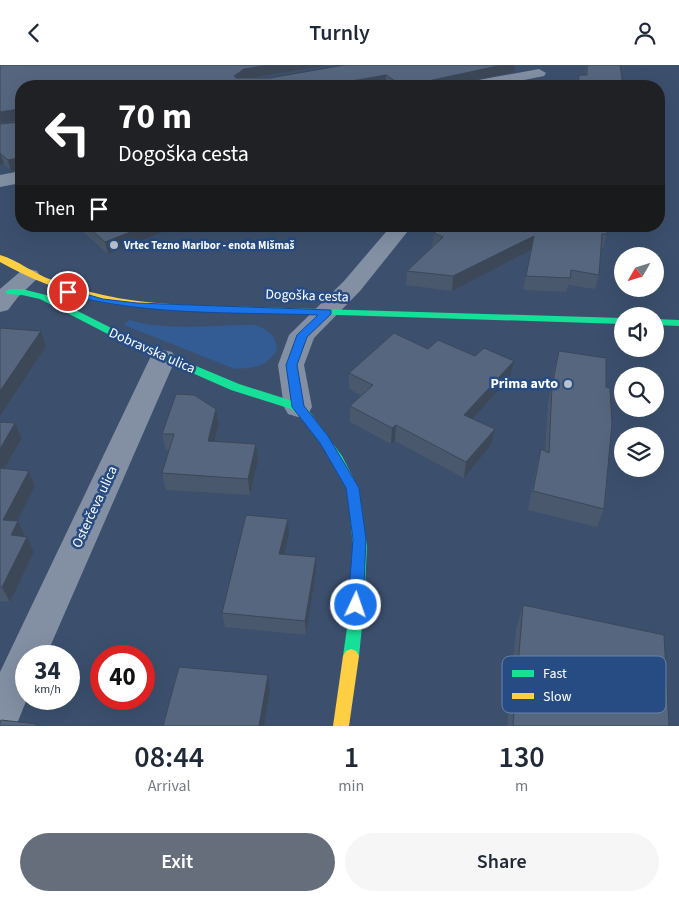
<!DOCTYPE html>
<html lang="en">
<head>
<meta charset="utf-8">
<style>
  body { margin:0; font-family:"Source Sans 3",sans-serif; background:#f6f6f7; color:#1f2937; height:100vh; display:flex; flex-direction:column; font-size:19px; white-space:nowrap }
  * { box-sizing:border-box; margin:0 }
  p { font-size:16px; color:#747a83 }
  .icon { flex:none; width:28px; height:28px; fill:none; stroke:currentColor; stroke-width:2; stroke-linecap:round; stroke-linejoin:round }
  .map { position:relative; height:661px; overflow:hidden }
  .drawer { display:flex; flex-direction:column; background:#fff; flex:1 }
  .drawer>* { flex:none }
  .hud { position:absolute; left:15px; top:15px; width:650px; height:152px; border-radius:20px; box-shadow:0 5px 20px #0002; background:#202124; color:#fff; overflow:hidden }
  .needle { width:32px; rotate:231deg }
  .buttons { position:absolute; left:614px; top:182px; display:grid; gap:10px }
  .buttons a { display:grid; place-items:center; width:50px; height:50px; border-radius:50%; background:#fff; box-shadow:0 5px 20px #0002; font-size:25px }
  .speed { position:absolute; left:15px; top:580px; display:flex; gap:10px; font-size:25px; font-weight:700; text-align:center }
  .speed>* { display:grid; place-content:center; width:65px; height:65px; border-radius:50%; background:#fff; box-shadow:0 5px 20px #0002; line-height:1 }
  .speed small { font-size:12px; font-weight:400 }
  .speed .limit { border:8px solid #d22; background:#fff; color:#111 }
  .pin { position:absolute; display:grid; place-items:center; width:42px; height:42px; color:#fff; margin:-21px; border:2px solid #fff; border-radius:50%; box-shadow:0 1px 5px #0007 }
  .me { position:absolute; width:55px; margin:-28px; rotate:3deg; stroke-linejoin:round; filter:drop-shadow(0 0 4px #0008) }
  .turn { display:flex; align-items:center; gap:18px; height:105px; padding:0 20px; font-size:22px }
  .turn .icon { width:65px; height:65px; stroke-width:2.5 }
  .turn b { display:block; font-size:35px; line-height:42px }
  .then { display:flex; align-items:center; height:48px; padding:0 20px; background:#0003; gap:10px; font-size:19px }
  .eta { display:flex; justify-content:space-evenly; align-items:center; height:85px; text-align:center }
  .eta b { font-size:30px; font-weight:600; line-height:35px }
  .cta { display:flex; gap:10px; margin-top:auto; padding:10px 20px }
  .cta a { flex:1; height:58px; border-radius:30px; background:#656e7a; color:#fff; font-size:20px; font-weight:600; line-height:58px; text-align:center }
  .cta a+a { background:#f6f6f7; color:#1f2937 }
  header { display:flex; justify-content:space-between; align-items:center; height:65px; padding:0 20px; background:#fff; font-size:22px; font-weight:600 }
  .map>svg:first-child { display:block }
  .green { fill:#335b94 }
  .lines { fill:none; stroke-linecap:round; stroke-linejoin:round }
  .street { fill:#8390a4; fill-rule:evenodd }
  .fast { fill:#16e098; fill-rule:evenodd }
  .slow { fill:#ffcf43; fill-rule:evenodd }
  .wall { fill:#49586c }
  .shaded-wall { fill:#3c4758 }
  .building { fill:#55667e; stroke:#3c4758 }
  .route { fill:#1a73e8; stroke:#114b97 }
  .poi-dot { fill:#bbc2cc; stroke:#274c83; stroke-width:2 }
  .labels { text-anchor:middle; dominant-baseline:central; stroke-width:5; stroke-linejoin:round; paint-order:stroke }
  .far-poi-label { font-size:11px; font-weight:bold; fill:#fff; stroke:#274c83; text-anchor:start }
  .street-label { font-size:14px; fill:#fff; stroke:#274c83 }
  .poi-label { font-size:14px; font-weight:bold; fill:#fff; stroke:#274c83; text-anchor:end }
  .key { fill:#274c83; stroke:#6882a8; stroke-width:1 }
  .key-label { font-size:14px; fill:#fff }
</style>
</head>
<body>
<header><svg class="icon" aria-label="back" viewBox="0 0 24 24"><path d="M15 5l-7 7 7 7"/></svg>Turnly<svg class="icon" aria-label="person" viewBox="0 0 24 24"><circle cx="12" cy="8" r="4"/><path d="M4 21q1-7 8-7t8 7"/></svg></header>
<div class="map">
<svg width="679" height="661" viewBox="0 0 679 661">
  <rect width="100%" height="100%" fill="#3c506e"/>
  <path class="green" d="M129 255C170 267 213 259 255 260 269 265 275 270 277 285 266 302 255 303 235 304L124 260Z"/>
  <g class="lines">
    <g class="street">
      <polygon points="539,4 546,8 544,11 495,21 465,21 473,16"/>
      <polygon points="21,106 21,118 0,122 0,110"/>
      <polygon points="391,161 412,161 360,226 314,273 304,300 312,342 308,349 298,352 288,349 284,342 278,300 289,270 344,216"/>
      <polygon points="29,204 37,206 40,211 18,232 8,245 0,247 0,224 21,206"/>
      <polygon points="163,285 172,287 176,293 46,591 26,591 27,634 16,661 0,661 0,607 150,293 154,287"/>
    </g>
    <g class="fast">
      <polygon points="10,224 22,224 46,230 141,278 239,319 299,338 309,346 342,391 359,424 367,481 364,542 359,591 356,596 351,598 346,596 343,591 350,542 353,481 347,424 333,396 301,352 291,344 231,325 133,282 40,234 22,230 7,229 5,227"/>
      <polygon points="188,240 622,253 622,259 185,245 183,243 185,241"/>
      <polygon points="655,254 679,255 679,261 655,260"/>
    </g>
    <g class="slow">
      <path d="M0 190C18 195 34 209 52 215 96 232 141 238 188 240L193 243 188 246C116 242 63 232 0 197Z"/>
      <polygon points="351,584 356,586 359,591 349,661 333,661 343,591 346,586"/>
    </g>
  </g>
  <g class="wall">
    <polygon points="0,0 329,0 252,13 270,13 344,0 515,0 514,7 449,21 388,21 386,20 21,21 21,111 20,105 11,106 4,99 0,100 0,59 19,57 19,55 0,58"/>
    <polygon points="586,0 620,0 623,21 577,21 579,10 585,10"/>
    <polygon points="76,161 178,161 108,189"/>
    <polygon points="508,162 607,169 603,183 601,183 599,210 595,224 568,220 566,227 523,225 531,185 452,226 406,220 407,206 432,182 434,168"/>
    <polygon points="428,284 510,312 473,354 491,380 464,413 395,376 391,379 350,357 350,341 361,330 349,324 349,308"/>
    <polygon points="559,286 604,444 597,462 528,445 536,403 541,384 545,386 548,339 554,304"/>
    <polygon points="216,344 219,360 215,376 256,379 258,395 250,430 166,425 162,408 169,385 166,385 162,369"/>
    <polygon points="0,357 15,358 22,373 4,404 29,406 35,421 17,456 25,472 27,472 34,487 10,537 0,536"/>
    <polygon points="289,469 284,489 316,492 316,507 306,570 225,562 222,548"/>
    <polygon points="523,540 669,661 507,661 516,565"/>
  </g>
  <g class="shaded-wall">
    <polygon points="270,0 329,0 245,14 235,21 234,11 244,4"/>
    <polygon points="502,0 515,0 514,7 449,21 410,21 410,20"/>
    <polygon points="386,10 386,20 377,21 323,21"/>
    <polygon points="19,44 21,55 0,58 0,47"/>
    <polygon points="0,88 4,99 0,100"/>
    <polygon points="19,93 21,105 11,106 8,95"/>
    <polygon points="146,161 178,161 108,189 105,177"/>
    <polygon points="534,171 531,185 452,226 453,211"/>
    <polygon points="41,266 46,281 0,351 0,326"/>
    <polygon points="514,296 510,312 462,366 464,350"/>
    <polygon points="216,344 219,360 210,392 208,376"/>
    <polygon points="15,358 22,373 0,411 0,384"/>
    <polygon points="396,360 395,376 391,379 392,363"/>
    <polygon points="495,364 491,380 464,413 466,397"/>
    <polygon points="256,379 258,395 250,430 248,414"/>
    <polygon points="29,406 35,421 10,470 3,455"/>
    <polygon points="288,454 289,469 281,504 279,489"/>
    <polygon points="18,456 25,471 18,485 11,470"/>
    <polygon points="27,472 34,487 10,537 2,522"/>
    <polygon points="316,492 316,507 306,570 305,556"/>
    <polygon points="268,610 270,624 264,661 259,661"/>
  </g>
  <g class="building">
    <polygon points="0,0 270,0 244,4 234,11 236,13 270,13 344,0 502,0 410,20 401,20 386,10 323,21 21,21 21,106 19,105 19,93 8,95 0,88 0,59 19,57 19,44 0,47"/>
    <polygon points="587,0 620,0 623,21 578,21 579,10 587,10"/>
    <polygon points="87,161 146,161 105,177"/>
    <polygon points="443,161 506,161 508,162 508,161 607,161 607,169 602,169 599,210 571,205 570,213 526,211 534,171 453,211 407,206 443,172 434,168"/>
    <polygon points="0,263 41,266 0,326"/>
    <polygon points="394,268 428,284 438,275 475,291 484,283 514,296 464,350 495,364 466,397 396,360 392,363 350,341 373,320 349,308"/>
    <polygon points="559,286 606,293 606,322 610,323 612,359 604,444 533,426 541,384 549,388 552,321"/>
    <polygon points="176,329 194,330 216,344 208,376 256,379 248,414 162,408 174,369 162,369"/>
    <polygon points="0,357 15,358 0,384"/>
    <polygon points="0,403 29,406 3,455 18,456 11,470 27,472 2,522 0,522"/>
    <polygon points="246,450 288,454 279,489 316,492 305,556 222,548"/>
    <polygon points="523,540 664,570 669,661 513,661"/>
    <polygon points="179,602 268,610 259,661 163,661"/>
    <polygon points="1,655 37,659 36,661 0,661 0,658"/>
  </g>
  <path class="route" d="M68 224 103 234 137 238 331 245V249L307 272 297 300 304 341 328 371 359 423 366 474 363 540 361 545 356 547 350 545 348 540 353 474 346 423 320 378 292 342 286 300 297 270 318 250C234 247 147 251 65 229L63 227Z"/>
  <g class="poi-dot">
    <circle cx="114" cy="180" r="5"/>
    <circle cx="568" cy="319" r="5"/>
  </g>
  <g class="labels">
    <g class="far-poi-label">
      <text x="124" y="180">Vrtec Tezno Maribor - enota Mišmaš</text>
    </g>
    <g class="street-label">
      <text transform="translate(307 231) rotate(2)">Dogoška cesta</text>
      <text transform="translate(152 286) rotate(24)">Dobravska ulica</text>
      <text transform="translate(95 442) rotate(-65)">Osterčeva ulica</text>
    </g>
    <g class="poi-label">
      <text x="558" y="319">Prima avto</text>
    </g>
  </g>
  <rect x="502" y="591" width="164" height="57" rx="8" class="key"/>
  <rect x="512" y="605" width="22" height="7" fill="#16e098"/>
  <rect x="512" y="628" width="22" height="6" fill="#ffcf43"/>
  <g class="key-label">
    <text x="543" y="613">Fast</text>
    <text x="543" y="636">Slow</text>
  </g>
</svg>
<div class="buttons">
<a><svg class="needle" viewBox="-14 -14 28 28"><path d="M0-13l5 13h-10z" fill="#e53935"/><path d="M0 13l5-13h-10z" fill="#747a83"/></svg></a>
<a><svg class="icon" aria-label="sound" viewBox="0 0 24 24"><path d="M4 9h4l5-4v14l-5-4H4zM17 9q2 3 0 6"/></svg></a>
<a><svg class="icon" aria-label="search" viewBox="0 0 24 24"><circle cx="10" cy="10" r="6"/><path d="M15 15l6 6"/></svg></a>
<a><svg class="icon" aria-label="layers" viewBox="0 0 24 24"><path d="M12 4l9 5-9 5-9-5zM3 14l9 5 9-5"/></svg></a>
</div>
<div class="speed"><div>34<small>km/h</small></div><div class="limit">40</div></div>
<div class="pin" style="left:68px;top:227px;background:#d93025"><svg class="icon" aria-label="arrive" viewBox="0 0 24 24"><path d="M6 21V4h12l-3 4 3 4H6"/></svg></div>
<svg class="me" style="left:356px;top:540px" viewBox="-20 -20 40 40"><circle r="17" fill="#1a73e8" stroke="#fff" stroke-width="3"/><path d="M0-11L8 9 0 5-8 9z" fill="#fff"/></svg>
<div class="hud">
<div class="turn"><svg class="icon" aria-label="left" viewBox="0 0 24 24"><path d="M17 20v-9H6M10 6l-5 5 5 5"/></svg><div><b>70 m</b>Dogoška cesta</div></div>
<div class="then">Then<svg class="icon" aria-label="arrive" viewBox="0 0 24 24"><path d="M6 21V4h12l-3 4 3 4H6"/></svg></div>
</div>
</div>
<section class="drawer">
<div class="eta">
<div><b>08:44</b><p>Arrival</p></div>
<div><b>1</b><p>min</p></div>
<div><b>130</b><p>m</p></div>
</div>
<div class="cta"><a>Exit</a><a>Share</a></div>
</section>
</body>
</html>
